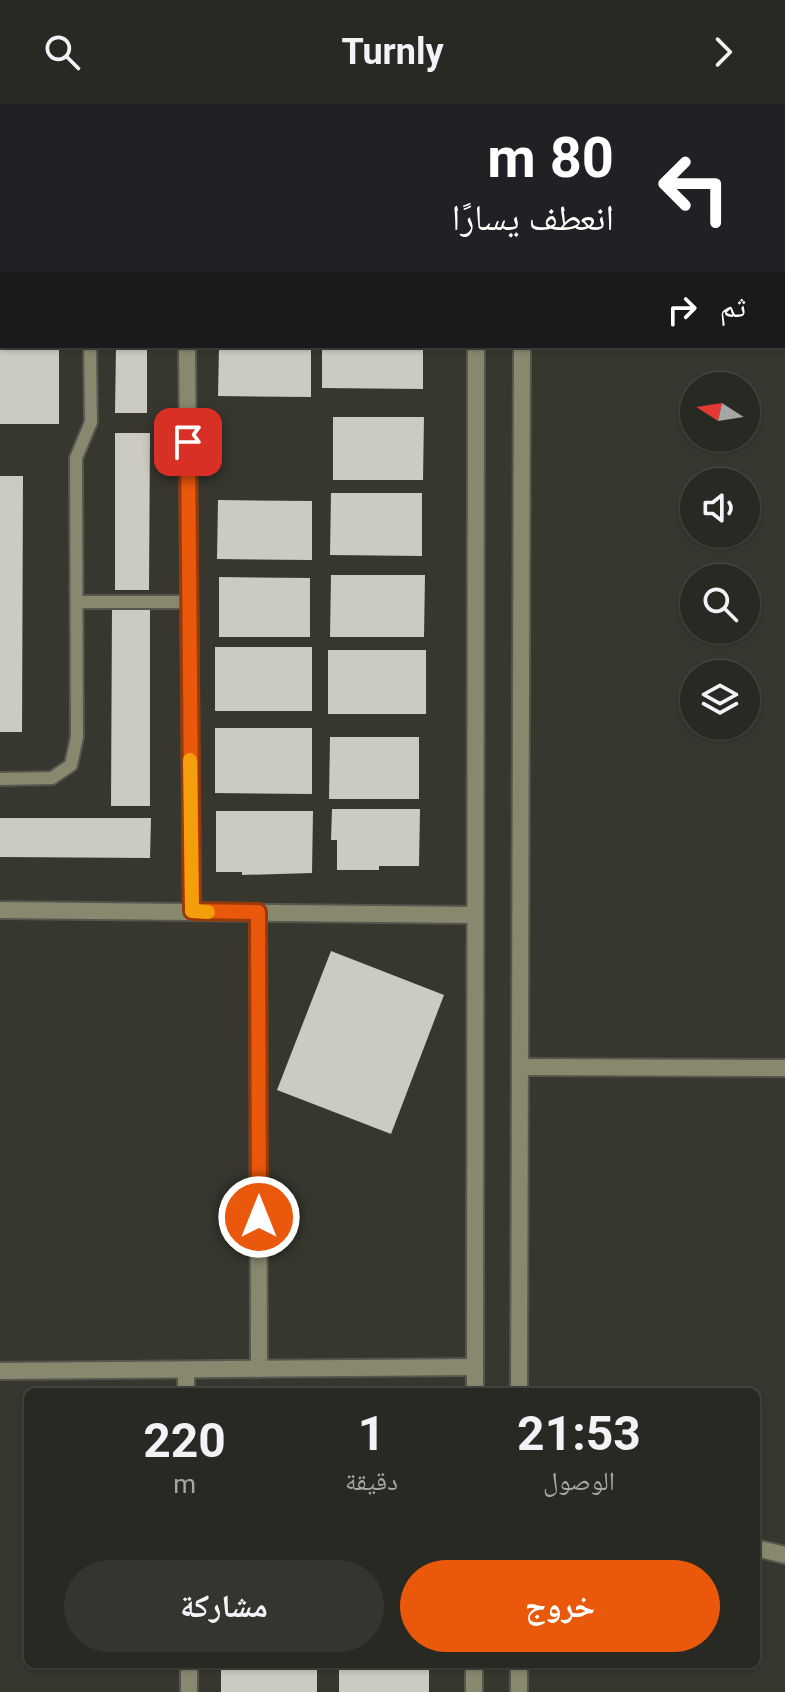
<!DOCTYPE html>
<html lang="ar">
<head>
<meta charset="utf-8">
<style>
  body { margin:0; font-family:Roboto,"Noto Naskh Arabic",sans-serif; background:#353530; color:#f1f3f6; direction:rtl; height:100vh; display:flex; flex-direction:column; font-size:30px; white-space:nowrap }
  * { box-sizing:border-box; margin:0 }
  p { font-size:26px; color:#a5a6a6 }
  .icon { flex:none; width:44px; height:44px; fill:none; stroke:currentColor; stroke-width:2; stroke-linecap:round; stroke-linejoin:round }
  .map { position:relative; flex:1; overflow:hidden; direction:ltr }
  .drawer { position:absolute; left:24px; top:1284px; width:736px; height:280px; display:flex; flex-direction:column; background:#292923; border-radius:12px; box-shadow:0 2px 6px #0004,0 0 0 2px #454541; direction:rtl }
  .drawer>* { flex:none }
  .top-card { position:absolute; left:0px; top:0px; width:786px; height:244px; box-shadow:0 2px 6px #0004,0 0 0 2px #454541; direction:rtl; background:#202124; color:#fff; overflow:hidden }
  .needle { width:52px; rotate:282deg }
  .fabs { position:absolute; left:680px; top:268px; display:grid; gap:16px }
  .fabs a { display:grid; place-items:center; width:80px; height:80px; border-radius:50%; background:#292923; box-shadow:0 2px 6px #0004,0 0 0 2px #454541; font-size:40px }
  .pin { position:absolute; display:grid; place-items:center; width:68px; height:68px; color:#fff; margin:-34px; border-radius:16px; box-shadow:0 4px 12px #0006 }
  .me { position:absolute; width:88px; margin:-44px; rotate:0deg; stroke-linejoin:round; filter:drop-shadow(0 0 6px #0008) }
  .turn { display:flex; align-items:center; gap:28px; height:168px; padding:0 40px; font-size:36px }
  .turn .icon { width:104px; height:104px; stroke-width:2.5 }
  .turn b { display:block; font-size:56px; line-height:68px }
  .then { display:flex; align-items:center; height:76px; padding:0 40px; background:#0003; gap:16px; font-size:30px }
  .eta { display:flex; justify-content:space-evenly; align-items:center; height:136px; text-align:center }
  .eta b { font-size:48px; font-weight:700; line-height:56px }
  .button { display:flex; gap:16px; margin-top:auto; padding:16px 40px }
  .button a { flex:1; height:92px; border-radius:48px; background:#ea580c; color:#fff; font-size:32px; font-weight:700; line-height:92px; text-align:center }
  .button a+a { background:#353530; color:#f1f3f6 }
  header { display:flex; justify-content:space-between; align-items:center; height:104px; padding:0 40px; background:#292923; font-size:36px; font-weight:700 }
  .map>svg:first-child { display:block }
  .building { fill:#cbcbc1 }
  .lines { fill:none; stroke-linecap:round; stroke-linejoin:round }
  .service-casing { stroke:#56564e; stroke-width:16 }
  .minor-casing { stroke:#56564e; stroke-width:20 }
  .tertiary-casing { stroke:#56564e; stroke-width:20 }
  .service { stroke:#88886f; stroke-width:12 }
  .minor { stroke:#88886f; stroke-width:16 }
  .tertiary { stroke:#88886f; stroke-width:16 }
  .route-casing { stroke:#983908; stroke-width:20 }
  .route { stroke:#ea580c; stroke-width:14 }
  .slow { stroke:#f59e0b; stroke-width:14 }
</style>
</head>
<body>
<header><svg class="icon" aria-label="forward" viewBox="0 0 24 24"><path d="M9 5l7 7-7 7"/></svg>Turnly<svg class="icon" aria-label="search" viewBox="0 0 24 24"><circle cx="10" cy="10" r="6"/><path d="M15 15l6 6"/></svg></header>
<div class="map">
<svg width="785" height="1588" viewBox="0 0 785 1588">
  <rect width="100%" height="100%" fill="#37372f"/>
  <g class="building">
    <rect x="0" y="242" width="59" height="78"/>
    <polygon points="116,242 147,242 147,309 115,309"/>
    <polygon points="219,242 311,242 311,293 218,292"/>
    <polygon points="322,242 423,242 423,285 322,284"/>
    <polygon points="333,313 424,313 423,376 333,376"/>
    <polygon points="115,329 150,329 149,486 115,486"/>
    <polygon points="0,372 23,372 22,628 0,628"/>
    <polygon points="331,389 422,389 422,452 330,451"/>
    <polygon points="218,396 312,397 312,456 217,455"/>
    <polygon points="331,471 425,471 424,533 330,533"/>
    <polygon points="219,473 310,474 310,533 219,533"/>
    <polygon points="112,503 150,504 150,702 111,702"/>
    <rect x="215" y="543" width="97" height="64"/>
    <rect x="328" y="546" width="98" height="64"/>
    <polygon points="215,624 312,624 312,690 215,689"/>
    <polygon points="330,633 419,633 419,695 329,695"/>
    <polygon points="332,705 420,705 419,762 379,762 379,766 337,766 337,736 331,736"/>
    <polygon points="216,707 313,707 312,769 242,771 242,768 216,768"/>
    <polygon points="0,714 151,714 150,754 0,753"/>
    <polygon points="331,847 444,891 391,1030 277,986"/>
    <rect x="221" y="1560" width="96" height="28"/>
    <rect x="339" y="1560" width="90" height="28"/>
  </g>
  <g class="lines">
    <defs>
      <g id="service">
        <polyline points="77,2 77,0"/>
        <polyline points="78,498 189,498"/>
        <polyline points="0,675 52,674 71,661 77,633 76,354 91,318 90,242"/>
      </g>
      <g id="minor">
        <polyline points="186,0 186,2"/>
        <polyline points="784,114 785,114"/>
        <polyline points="187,242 192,807"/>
        <polyline points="0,806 475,811"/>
        <polyline points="258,808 259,1265"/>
        <polyline points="521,963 785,964"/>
        <polyline points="186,1266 186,1288"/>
        <polyline points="0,1267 475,1263"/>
        <polyline points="756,1444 785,1451"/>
        <polyline points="189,1560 189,1588"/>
      </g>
      <g id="tertiary">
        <polyline points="477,2 477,0"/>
        <polyline points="522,2 522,0"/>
        <polyline points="475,1288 476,242"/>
        <polyline points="519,1288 522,242"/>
        <polyline points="519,1560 519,1588"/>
        <polyline points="474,1588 474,1560"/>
      </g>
    </defs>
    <use href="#service" class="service-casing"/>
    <use href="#minor" class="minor-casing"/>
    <use href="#tertiary" class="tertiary-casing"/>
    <use href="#service" class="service"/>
    <use href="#minor" class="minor"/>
    <use href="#tertiary" class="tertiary"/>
  </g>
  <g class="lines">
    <defs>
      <polyline id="route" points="188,338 192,807 258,808 259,1113"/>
    </defs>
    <use href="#route" class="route-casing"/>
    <use href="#route" class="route"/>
    <polyline class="slow" points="190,656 192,807 208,808"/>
  </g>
</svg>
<div class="fabs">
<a><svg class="needle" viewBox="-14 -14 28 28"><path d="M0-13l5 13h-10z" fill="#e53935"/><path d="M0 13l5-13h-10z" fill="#a5a6a6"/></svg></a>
<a><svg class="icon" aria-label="sound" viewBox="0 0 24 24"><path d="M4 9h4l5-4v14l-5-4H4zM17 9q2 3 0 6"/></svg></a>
<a><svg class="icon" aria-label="search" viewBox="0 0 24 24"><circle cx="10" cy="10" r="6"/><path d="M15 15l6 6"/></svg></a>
<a><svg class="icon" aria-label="layers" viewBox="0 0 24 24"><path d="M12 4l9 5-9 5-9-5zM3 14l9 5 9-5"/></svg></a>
</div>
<div class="pin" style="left:188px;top:338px;background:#d93025"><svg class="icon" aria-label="arrive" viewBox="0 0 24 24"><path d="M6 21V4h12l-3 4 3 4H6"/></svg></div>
<svg class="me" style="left:259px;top:1113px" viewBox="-20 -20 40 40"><circle r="17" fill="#ea580c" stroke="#fff" stroke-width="3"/><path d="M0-11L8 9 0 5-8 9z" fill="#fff"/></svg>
<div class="top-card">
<div class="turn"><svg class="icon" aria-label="left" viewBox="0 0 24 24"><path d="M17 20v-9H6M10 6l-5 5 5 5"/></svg><div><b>80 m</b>انعطف يسارًا</div></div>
<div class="then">ثم<svg class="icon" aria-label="right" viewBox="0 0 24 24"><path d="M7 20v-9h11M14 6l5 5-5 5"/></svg></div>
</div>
<section class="drawer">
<div class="eta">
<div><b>21:53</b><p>الوصول</p></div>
<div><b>1</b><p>دقيقة</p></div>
<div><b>220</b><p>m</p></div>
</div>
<div class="button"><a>خروج</a><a>مشاركة</a></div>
</section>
</div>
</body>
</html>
